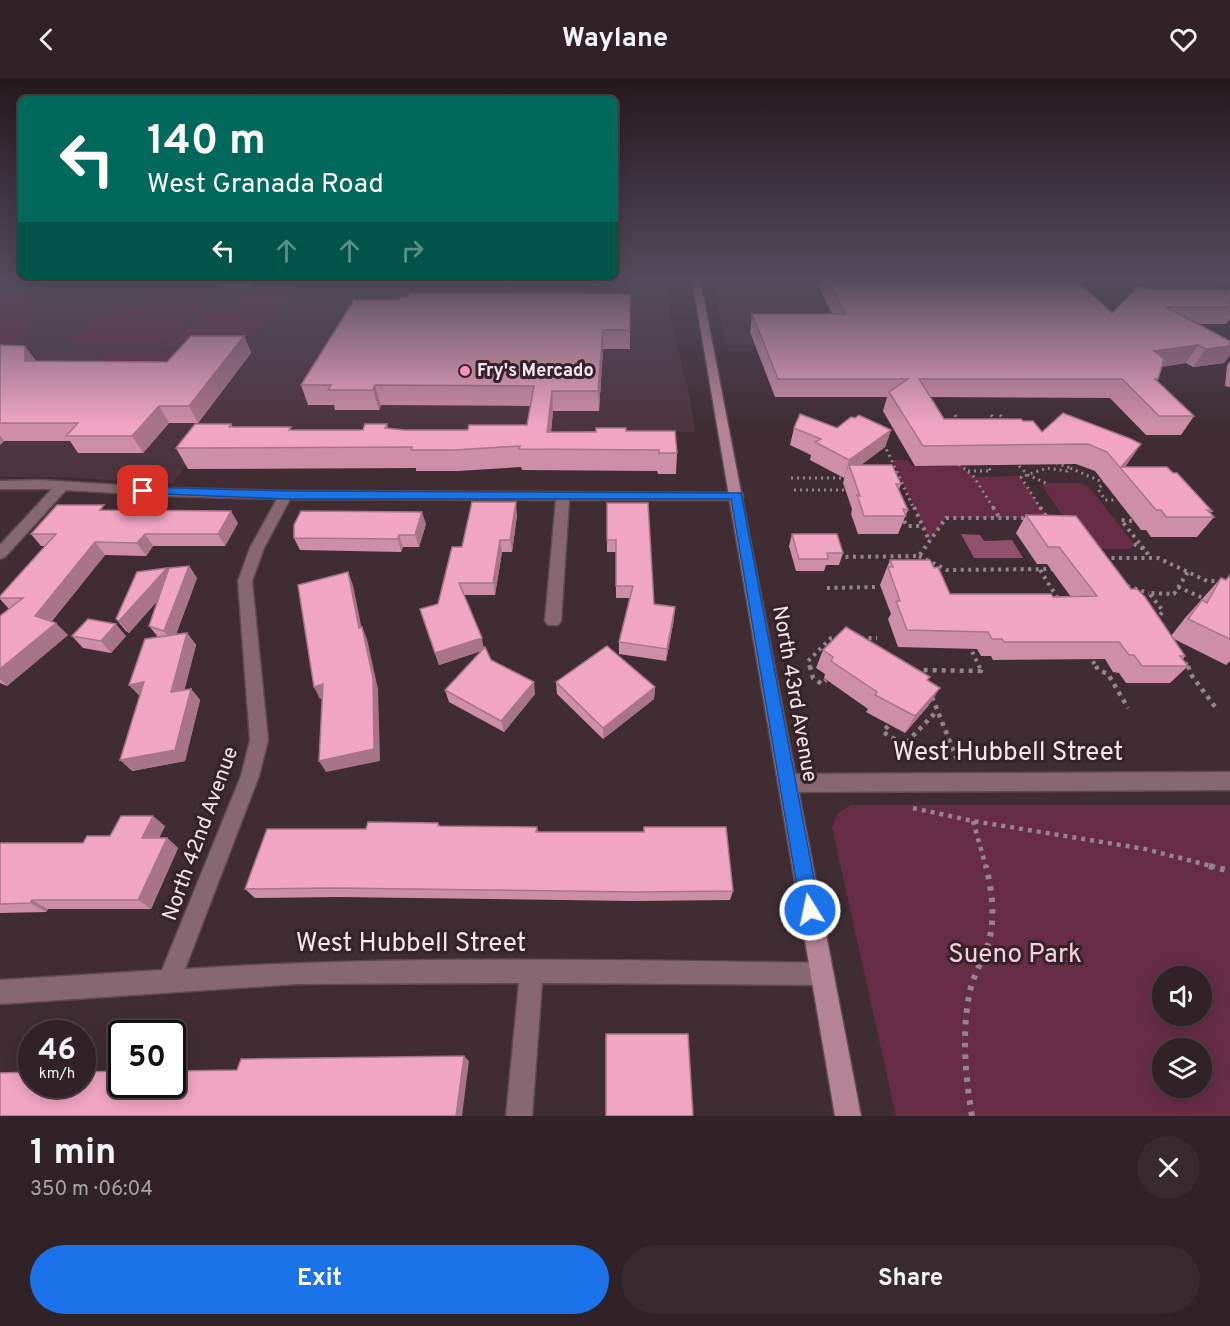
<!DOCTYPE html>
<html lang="en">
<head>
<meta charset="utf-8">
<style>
  body { margin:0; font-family:Overpass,sans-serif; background:#382a2f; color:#f1f3f6; height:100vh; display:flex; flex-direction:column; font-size:22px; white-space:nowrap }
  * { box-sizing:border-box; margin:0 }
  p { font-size:20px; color:#a8a4a7 }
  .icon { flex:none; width:33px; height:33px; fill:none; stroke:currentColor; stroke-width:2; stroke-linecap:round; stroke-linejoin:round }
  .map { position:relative; height:1038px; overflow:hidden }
  .panel { display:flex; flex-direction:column; background:#302227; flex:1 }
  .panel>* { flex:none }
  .banner { position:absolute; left:18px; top:18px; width:600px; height:183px; border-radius:9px; box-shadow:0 3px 15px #0003,0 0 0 2px #4b3f44; background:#00695c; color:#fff; overflow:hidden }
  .buttons { position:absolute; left:1152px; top:888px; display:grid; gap:12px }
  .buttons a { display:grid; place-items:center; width:60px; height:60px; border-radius:50%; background:#302227; box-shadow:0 3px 15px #0003,0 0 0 2px #4b3f44; font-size:30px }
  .speed { position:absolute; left:18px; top:942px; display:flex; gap:12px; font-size:30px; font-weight:700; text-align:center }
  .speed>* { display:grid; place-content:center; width:78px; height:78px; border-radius:50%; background:#302227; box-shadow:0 3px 15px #0003,0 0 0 2px #4b3f44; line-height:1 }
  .speed small { font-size:15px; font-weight:400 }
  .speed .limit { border:3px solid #111; border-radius:9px; background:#fff; color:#111 }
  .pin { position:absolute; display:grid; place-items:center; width:51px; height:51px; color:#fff; margin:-26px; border-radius:12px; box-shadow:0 3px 9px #0006 }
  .me { position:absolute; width:66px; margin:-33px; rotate:350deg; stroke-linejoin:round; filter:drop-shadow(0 0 4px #0008) }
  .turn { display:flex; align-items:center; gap:21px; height:126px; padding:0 30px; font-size:27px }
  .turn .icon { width:78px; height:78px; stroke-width:2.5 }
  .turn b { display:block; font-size:42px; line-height:51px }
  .lanes { display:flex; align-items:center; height:57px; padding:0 30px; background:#0003; justify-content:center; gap:30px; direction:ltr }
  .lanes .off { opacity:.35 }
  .round { display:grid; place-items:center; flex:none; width:63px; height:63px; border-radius:32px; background:#382a2f }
  .headline { display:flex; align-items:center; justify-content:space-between; height:102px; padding:0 30px }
  h1 { font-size:36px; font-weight:700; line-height:45px }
  .primary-button { display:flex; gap:12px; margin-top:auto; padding:12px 30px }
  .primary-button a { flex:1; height:69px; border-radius:36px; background:#1a73e8; color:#fff; font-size:24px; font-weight:700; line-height:69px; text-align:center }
  .primary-button a+a { background:#382a2f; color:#f1f3f6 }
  header { display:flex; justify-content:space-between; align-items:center; height:78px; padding:0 30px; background:#302227; font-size:27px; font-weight:700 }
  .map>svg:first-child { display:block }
  .built { fill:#4d353f }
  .green { fill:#672d46; fill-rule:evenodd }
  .water { fill:#93506c }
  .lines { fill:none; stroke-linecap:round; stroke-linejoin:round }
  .minor-casing { stroke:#5d4b51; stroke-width:3 }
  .secondary-casing { stroke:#5d4b51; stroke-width:3 }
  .path-far3 { stroke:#96858b; stroke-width:3; stroke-dasharray:2 4; stroke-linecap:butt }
  .path-far2 { stroke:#96858b; stroke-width:4; stroke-dasharray:3 4.5; stroke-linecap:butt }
  .path-far1 { stroke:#96858b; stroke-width:4.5; stroke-dasharray:4 5; stroke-linecap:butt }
  .path { stroke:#96858b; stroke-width:6; stroke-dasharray:4.5 7; stroke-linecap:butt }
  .minor { fill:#866772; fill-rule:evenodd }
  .secondary { fill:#b48395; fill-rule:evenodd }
  .wall { fill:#ce8ea7 }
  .shaded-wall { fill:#a87488 }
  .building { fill:#f0a5c2; stroke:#a87488; stroke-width:1.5 }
  .route { fill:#1a73e8; stroke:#114b97; stroke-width:1.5 }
  .poi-dot { fill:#fe8ebd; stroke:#36232a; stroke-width:2 }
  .labels { text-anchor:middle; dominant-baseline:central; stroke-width:6; stroke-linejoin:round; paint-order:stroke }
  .far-poi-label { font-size:18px; font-weight:bold; fill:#f5e8ec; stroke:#36232a; text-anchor:start }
  .street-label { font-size:21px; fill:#f5e8ec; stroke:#36232a }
  .near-street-label { font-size:26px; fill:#f5e8ec; stroke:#36232a }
  .near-park-label { font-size:26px; fill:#f8cfde; stroke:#36232a }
</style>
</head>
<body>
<header><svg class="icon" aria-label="back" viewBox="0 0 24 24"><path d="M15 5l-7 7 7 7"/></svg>Waylane<svg class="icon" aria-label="heart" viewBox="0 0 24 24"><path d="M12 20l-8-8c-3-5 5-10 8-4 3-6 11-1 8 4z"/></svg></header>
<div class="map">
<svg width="1230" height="1038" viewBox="0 0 1230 1038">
  <rect width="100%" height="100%" fill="#402d34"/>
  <g class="built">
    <polygon points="0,201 666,201 670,237 691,326 695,354 222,354 216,345 172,406 65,399 0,399"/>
    <polygon points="713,201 863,201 828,267 726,267"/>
  </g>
  <g class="green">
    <path d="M257 204H299L256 258H225L221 261 183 268H163L175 253 167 262 156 266 74 265 72 261C103 224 158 220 204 224L176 253H184L206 230 235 229Z"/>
    <path d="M0 211 24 219 34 230C32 250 22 258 8 270H0Z"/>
    <polygon points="108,275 196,275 173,301 88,283"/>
    <polygon points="892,382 908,382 911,388 943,388 957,383 974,399 1019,398 1048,440 946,440 930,463"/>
    <polygon points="1046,405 1079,405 1089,409 1134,466 1130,471 1092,471 1083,467 1042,408"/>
    <path d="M851 727H1230V1038H896L832 749 838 735ZM1162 898H1202V938H1162ZM1202 970V1010H1162V970Z"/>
  </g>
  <polygon class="water" points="961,456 980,457 984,463 1012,462 1023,480 974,480"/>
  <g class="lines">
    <defs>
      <g id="minor">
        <path d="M40 402 167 410 286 413 742 415 743 418 737 422H569L561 543 558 547H548L545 543 556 422 290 421 264 470 252 503 268 662 259 698 185 891C397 877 610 882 822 885L830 888 833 896 830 904 822 907 542 905 532 1038H506L519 905 297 906 0 926V902L162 892 241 698 250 662 238 503 250 470 277 421 167 418 66 412 5 479 0 481V467L52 411H0V403Z"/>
        <polygon points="1230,694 1230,712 787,714 780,711 778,705 780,699 787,696"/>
      </g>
      <polygon id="secondary" points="692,201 700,201 861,1038 835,1038"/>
    </defs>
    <use href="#minor" class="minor-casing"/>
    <use href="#secondary" class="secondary-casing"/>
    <g class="path-far3">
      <polyline points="955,337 960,345"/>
      <polyline points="991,337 997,344"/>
      <polyline points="1000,337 1005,343"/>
      <polyline points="884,366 914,431"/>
      <polyline points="1056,385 1070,390"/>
      <polyline points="959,386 974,399 994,431"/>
      <polyline points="1019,388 1028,397 1046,405"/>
      <polyline points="968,393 991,393 987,388"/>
      <polyline points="791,400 848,400"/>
      <polyline points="1105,403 1098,411 1105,422 1116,422"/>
      <polyline points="794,412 847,412"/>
      <polyline points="1041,431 1021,399 1047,390 1067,393 1070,390 1100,403 1107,403"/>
    </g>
    <g class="path-far2">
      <polyline points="914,429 929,462"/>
      <polyline points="993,429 999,439"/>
      <polyline points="1040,429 1048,441"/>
      <polyline points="904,443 907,448 923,448"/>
      <polyline points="1132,443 1121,442 1144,471"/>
      <polyline points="1134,466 1144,471 1151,480"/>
      <polyline points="919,478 947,492 1056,491"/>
      <polyline points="838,479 919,478 946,440 1029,440"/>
      <polyline points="1104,480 1158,480 1207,503 1230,503"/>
      <polyline points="1040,492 1060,524"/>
      <polyline points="1127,508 1149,515"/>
      <polyline points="1178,509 1203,520"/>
      <polyline points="827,510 878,509"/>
      <polyline points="1156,543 1163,533 1149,515 1174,516 1188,494"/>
      <polyline points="861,560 877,560"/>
      <polyline points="969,567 980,590"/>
      <polyline points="1089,577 1097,590"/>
      <polyline points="1181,578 1189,590"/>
      <polyline points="810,590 808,583 831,560 838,560"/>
    </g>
    <g class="path-far1">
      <polyline points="810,588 813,600 822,606 826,602"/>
      <polyline points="1096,588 1098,592 1108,596 1128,630"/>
      <polyline points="1188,588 1192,598 1216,630"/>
      <polyline points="923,598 921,592 981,593 979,588"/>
      <polyline points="932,619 958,684"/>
      <polyline points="888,648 883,654 904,667 937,633"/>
      <polyline points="913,730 973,743 1145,771 1215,789"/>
      <polyline points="973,743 986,789"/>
    </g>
    <g class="path">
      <polyline points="1209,788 1230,793"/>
      <path d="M972 1038C965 996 961 951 971 909 975 894 984 880 988 866 996 841 992 813 986 788"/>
    </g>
    <use href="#minor" class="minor"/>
    <use href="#secondary" class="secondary"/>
  </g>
  <g class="wall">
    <polygon points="216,201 259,201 252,210 220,210"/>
    <polygon points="815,201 1074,201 1112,235 1154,212 1230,212 1230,241 1226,246 1199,246 1230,263 1230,277 1224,285 1193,289 1186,285 1161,289 1157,303 1194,338 1181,357 1146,357 1110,320 930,319 944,341 1023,343 1042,354 1141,366 1125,389 1212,433 1210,435 1214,439 1197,459 1151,459 1146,452 1141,452 1095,393 1076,386 915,388 883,333 887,319 775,319 750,254 752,236 832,236"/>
    <polygon points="1220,201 1230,201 1230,205 1220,202"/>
    <polygon points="630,216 630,271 603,271 599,333 553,333 551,354 626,353 677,375 676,396 658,396 657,393 522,392 521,389 458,393 416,393 416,390 188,391 176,370 231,346 233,349 292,352 363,352 387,346 388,351 405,352 468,352 527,347 530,328 381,327 379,332 335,332 334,327 308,327 301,307 399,222"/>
    <polygon points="244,258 251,275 198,345 169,345 143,375 78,375 70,363 4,363 0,367 0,267 36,283 167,284"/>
    <polygon points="1230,283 1230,309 1225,308 1227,287"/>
    <polygon points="794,350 891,352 885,369 861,387 901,406 899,411 908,432 898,456 858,456 851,436 852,431 843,405 845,398 844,400 810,382 811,377 790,367"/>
    <polygon points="607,425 654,526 674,541 666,583 619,576 619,564 630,520 616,520 616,474 607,474"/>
    <polygon points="107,432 238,445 225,468 153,468 146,478 105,477 52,543 68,557 7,608 0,605 0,538 9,531 0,521 0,518 45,468 41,468 31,456"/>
    <polygon points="517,437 512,474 502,474 495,517 464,517 484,570 491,582 535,616 504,654 449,624 445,612 481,573 439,587 420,531 438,526 462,469"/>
    <polygon points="1026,437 1131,511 1171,558 1185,540 1221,500 1225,502 1230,497 1230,583 1226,587 1172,560 1185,578 1183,581 1188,588 1170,605 1126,605 1119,595 1113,594 1105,581 993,582 991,578 981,578 977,571 898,569 888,541 891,536 880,507 890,482 934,490 950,516 1053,519 1071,519 1047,486 1037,486 1016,455"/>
    <polygon points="426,446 419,469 403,469 401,474 300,472 294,460"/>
    <polygon points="792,456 843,475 839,487 826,487 824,493 796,493 789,468"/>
    <polygon points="189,488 197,500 176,556 187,555 196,567 184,612 191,611 200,622 185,683 132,693 140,618 129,607 158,559 149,548 158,522 129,555 126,553 116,541 168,492"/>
    <polygon points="72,558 126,558 111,575 83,570"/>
    <polygon points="823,572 928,602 929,627 905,655 866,634 868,631 824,600 825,596 816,590"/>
    <polygon points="556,604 655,609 654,621 603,661 557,616"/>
    <polygon points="438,745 440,748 537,749 538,754 733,813 730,822 634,823 339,819 255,820 245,811 366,751"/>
    <polygon points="165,748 159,760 167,760 178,770 151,831 48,831 46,834 0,835 0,765 83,765"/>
  </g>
  <g class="shaded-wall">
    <polygon points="249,201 259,201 252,210"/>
    <polygon points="603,252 603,271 599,333 598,313"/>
    <polygon points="244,258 251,275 198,345 189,328"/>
    <polygon points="1198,267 1186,285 1143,291 1154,273"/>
    <polygon points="25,268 37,284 25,283"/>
    <polygon points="1230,268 1230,277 1224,285 1193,289 1206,271"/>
    <polygon points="375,307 381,327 379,332 373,312"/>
    <polygon points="552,313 553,333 549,371 547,354"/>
    <polygon points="159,328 169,345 143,375 132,358"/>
    <polygon points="891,352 885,369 851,394 849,387 845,398 844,400 849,382"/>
    <polygon points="0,357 4,363 0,367"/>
    <polygon points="1141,366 1127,386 1122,392 1120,389"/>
    <polygon points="516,424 517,437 512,474 510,462"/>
    <polygon points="231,433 238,445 225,468 218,456"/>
    <polygon points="422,434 426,446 419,469 415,457"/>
    <polygon points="145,456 153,468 146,478 137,465"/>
    <polygon points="399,457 403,469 401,474 398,461"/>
    <polygon points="500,462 502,474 495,517 493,505"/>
    <polygon points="95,464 105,477 46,550 35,538"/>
    <polygon points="189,488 197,500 173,565 164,553"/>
    <polygon points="167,490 175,503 129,555 119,543"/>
    <polygon points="348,494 353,507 364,562 359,550"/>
    <polygon points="675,529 674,541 666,583 667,571"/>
    <polygon points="56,545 68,557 7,608 0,601 0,591"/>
    <polygon points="116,546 126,558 111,575 101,563"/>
    <polygon points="362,549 367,561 378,611 380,683 326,694 319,683"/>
    <polygon points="187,555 196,567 181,626 171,614"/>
    <polygon points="482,560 484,572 439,587 435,575"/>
    <polygon points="144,604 140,618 129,607"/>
    <polygon points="534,604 535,616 504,654 501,643"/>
    <polygon points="323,606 329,618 320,621 314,609"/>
    <polygon points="655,609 654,621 603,661 603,650"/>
    <polygon points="940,610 929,627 905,655 915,638"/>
    <polygon points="191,611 200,622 185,683 132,693 120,682"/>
    <polygon points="153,738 165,748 154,770 142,760"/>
    <polygon points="167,760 178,770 151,831 138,822"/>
    <polygon points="32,822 48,831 46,834 30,825"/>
    <polygon points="464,978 469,983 462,1038 456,1038"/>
  </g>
  <g class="building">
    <polygon points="827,201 1074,201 1112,235 1139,208 1154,212 1230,212 1230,229 1166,229 1230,263 1230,268 1206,271 1198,267 1154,273 1164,281 1158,301 1155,301 1194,338 1159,338 1122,301 919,301 944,341 1021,341 1023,343 1033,343 1042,354 1063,335 1131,361 1141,366 1121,389 1167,389 1173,395 1177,395 1212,433 1207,432 1214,439 1166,439 1161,432 1156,432 1107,374 1088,366 923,368 889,314 908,301 778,301 752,236 845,236"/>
    <polygon points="410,215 630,216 630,252 603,252 598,313 552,313 547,354 596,354 596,350 626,350 626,353 675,353 677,375 659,375 659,372 519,371 520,368 454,372 411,372 412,369 176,370 195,346 231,346 229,349 291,349 289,352 363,352 365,346 387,346 385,350 405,352 468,352 469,347 527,347 534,308 375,307 373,312 328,312 331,307 301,307 354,222 399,222 400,219 408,219"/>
    <polygon points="191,258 244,258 189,328 159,328 132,358 66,358 78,345 0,345 0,267 25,268 25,283 167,284"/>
    <polygon points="800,336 837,350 851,339 855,340 859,337 891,352 849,382 815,364 821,361 794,350"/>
    <polygon points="849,387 892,387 901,406 896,406 908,432 903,431 906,438 864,438 857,417 860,418"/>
    <polygon points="472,424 516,424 510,462 500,462 493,505 459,505 482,560 435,575 420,531 438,526 452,469 462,469"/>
    <polygon points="607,425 648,425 654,526 675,529 667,571 619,564 633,508 616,508 616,462 607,462"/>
    <polygon points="57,427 104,427 100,432 231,433 218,456 145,456 137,465 95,464 35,538 56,545 0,591 0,538 23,520 0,520 0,518 56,456 31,456"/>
    <polygon points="301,433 422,434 415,457 399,457 398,461 294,460 294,447"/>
    <polygon points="1026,437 1076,438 1131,511 1137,511 1145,519 1185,578 1180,578 1188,588 1142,588 1134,577 1129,577 1119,564 1004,564 1002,561 992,561 988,554 907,552 896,523 900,523 888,489 893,489 890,482 930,482 934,490 938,489 950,516 1051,516 1053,519 1097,518 1059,469 1048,469"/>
    <polygon points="792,456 837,456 843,475 827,475 828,481 799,481"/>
    <polygon points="189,488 164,553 149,548 169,490"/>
    <polygon points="167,490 119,543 116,541 137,494"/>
    <polygon points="348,494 359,550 362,549 373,600 374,671 319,683 323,606 314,609 298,507"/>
    <polygon points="1230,497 1230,561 1188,541 1202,522 1207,525 1221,500 1226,502"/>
    <polygon points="88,541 116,546 101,563 72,558"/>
    <polygon points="846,549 930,599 927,602 940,610 915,638 875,617 877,614 831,583 833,579 823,572"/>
    <polygon points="187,555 171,614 191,611 175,672 120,682 144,604 129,607 145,561"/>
    <polygon points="607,568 655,609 603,650 556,604"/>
    <polygon points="485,569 491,582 534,604 501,643 445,612"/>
    <polygon points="121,738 153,738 142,760 167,760 138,822 32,822 30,825 0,826 0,765 83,765 87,758 110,758"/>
    <polygon points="368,744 438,745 438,748 537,749 536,754 644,754 644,749 726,749 733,813 635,814 332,810 245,811 267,751 366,751"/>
    <polygon points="606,956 688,956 693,1038 606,1038"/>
    <polygon points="464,978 456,1038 0,1038 0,995 32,994 32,1006 82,1006 82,994 122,993 122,1006 172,1006 172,993 237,992 241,981"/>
  </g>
  <linearGradient id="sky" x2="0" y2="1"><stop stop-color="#23191d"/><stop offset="0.58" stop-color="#534c5c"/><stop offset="1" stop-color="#534c5c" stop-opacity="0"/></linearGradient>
  <rect width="1230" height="347" fill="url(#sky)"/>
  <polygon class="route" points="143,409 286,413 741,415 820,832 817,839 810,842 803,839 801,832 731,421 286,421 139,415 137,413"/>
  <circle class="poi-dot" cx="465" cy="293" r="6"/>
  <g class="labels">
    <g class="far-poi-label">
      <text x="477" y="293">Fry's Mercado</text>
    </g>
    <g class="street-label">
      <text transform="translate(794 616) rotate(80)">North 43rd Avenue</text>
      <text transform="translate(201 756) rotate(-70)">North 42nd Avenue</text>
    </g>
    <g class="near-street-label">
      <text x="1008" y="675">West Hubbell Street</text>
      <text x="411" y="866">West Hubbell Street</text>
    </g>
    <g class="near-park-label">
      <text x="1015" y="877">Sueno Park</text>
    </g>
  </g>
</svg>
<div class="buttons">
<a><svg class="icon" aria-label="sound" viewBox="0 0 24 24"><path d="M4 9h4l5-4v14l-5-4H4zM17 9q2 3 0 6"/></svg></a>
<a><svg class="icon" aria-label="layers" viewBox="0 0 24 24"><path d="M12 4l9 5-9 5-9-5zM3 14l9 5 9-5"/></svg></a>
</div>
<div class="speed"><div>46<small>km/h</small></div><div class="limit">50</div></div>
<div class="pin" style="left:143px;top:413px;background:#d93025"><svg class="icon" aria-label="arrive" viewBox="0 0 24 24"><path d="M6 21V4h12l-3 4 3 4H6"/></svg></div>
<svg class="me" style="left:810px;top:832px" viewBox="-20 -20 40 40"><circle r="17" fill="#1a73e8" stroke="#fff" stroke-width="3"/><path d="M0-11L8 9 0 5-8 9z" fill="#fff"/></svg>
<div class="banner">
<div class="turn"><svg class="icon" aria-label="left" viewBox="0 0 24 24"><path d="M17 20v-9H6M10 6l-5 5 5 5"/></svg><div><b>140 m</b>West Granada Road</div></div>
<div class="lanes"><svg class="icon" aria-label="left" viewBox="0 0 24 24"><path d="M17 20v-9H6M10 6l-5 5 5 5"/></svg><svg class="icon off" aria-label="ahead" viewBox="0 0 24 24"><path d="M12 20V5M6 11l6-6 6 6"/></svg><svg class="icon off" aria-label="ahead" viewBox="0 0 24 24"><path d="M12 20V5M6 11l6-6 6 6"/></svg><svg class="icon off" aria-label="right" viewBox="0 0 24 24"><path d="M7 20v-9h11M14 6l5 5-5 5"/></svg></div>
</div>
</div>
<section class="panel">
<div class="headline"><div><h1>1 min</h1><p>350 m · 06:04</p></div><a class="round"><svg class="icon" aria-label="close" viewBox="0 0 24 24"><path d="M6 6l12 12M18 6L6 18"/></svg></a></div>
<div class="primary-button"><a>Exit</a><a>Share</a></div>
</section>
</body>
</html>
